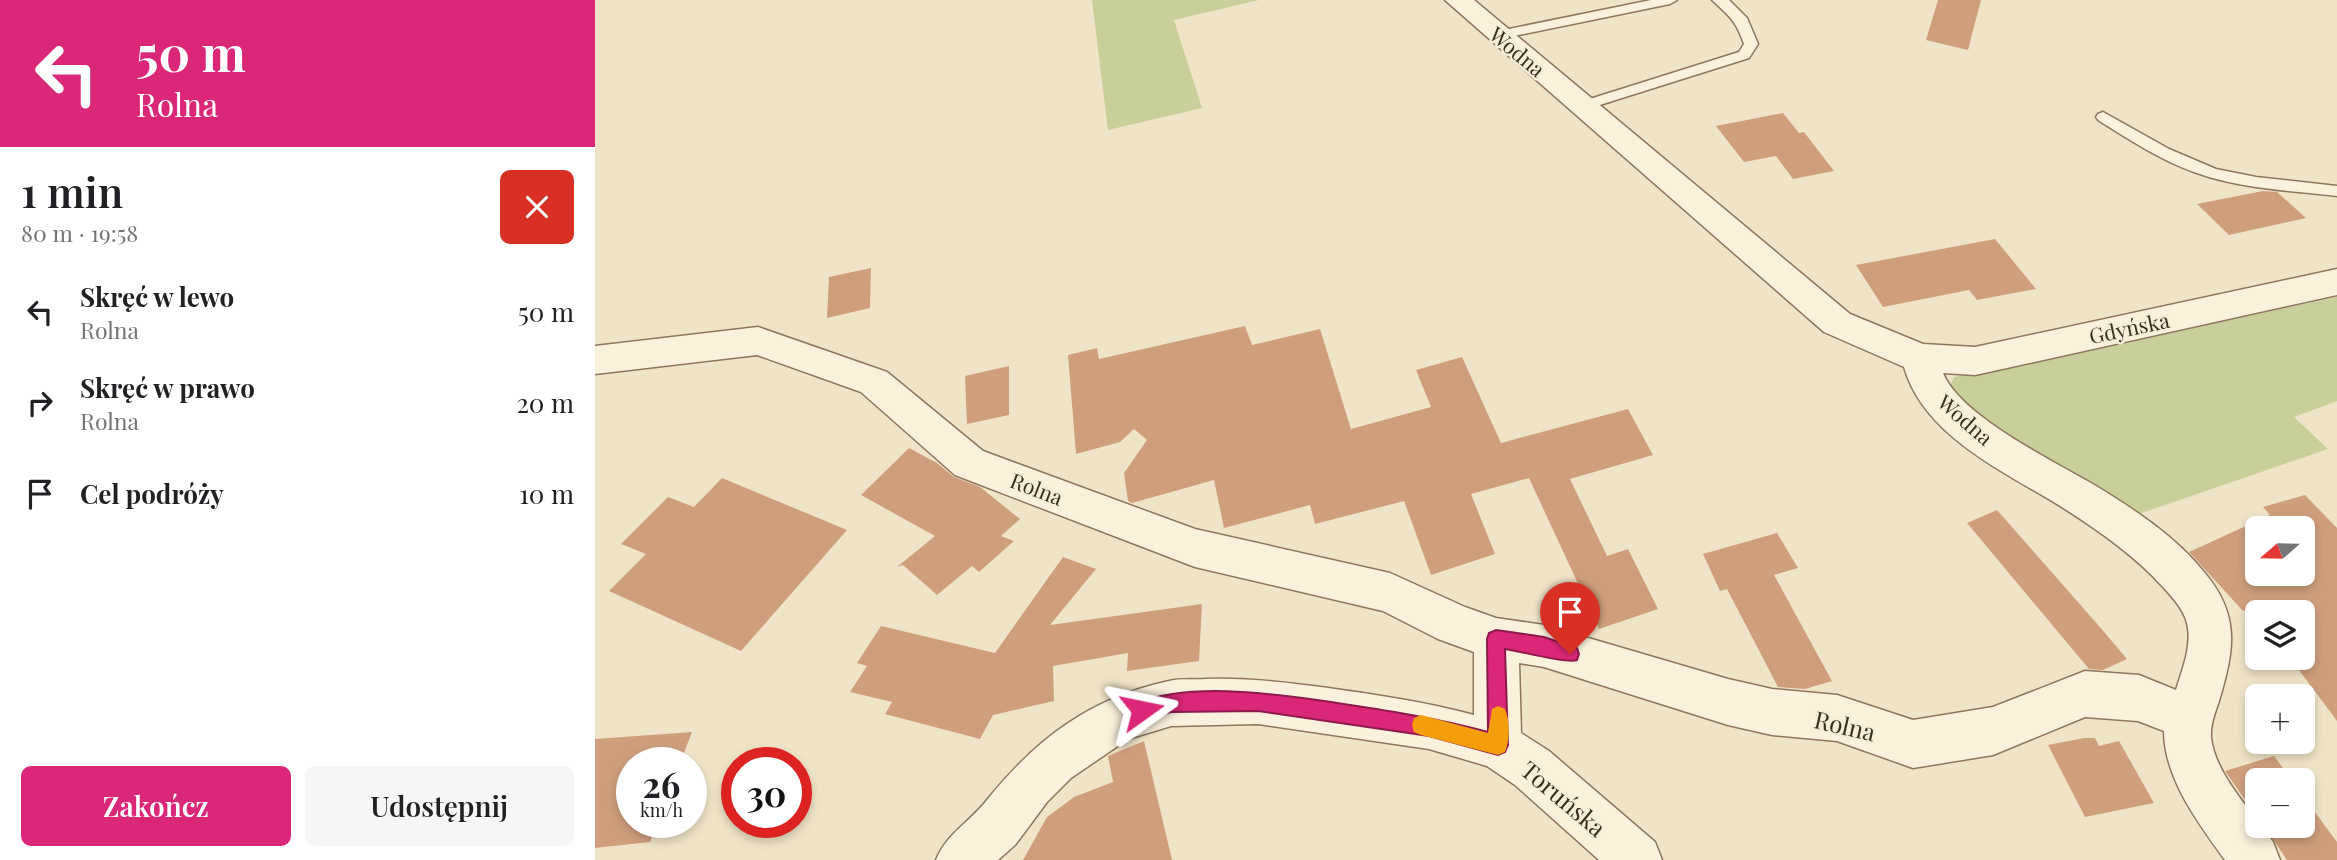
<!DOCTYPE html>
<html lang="pl">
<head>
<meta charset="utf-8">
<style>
  body { margin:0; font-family:"Playfair Display",serif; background:#f6f6f6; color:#202124; height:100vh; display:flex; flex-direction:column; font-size:26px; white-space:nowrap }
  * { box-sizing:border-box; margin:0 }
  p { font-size:23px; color:#757577 }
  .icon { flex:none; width:38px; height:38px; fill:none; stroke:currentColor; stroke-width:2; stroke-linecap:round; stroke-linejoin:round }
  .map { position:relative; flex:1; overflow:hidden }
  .details { display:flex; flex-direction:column; background:#fff; width:595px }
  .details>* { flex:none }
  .guide { background:#db2777; color:#fff; overflow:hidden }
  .needle { width:46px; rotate:250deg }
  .buttons { position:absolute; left:1650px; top:516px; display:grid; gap:14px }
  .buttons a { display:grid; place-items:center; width:70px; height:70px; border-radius:10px; background:#fff; box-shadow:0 4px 10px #0003; font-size:35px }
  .speed { position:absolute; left:21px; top:747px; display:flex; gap:14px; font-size:35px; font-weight:700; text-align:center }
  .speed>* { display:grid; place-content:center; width:91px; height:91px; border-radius:50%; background:#fff; box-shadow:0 4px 10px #0003; line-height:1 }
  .speed small { font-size:18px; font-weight:400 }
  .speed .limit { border:10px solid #d22; background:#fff; color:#111 }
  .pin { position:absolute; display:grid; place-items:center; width:60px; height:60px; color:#fff; margin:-72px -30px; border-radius:50% 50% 50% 0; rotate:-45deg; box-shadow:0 0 7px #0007 }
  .pin .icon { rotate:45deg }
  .me { position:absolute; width:77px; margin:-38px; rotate:78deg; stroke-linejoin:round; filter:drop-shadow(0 0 5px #0008) }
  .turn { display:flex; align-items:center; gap:24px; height:147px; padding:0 21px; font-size:32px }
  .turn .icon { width:91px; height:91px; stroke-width:2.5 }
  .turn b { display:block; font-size:49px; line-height:60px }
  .round { display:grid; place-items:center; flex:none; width:74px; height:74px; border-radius:10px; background:#f6f6f6 }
  .overview { display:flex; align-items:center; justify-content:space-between; height:119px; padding:0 21px }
  h1 { font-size:42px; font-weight:600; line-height:52px }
  .cta { display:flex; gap:14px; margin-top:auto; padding:14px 21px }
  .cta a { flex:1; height:80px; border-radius:10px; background:#db2777; color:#fff; font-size:28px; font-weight:600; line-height:80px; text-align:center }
  .cta a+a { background:#f6f6f6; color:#202124 }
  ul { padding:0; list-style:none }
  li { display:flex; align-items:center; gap:21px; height:91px; padding:0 21px }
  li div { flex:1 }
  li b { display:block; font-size:26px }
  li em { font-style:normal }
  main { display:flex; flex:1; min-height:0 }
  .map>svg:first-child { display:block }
  .green { fill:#c9cf9b }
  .building { fill:#cf9f7d; fill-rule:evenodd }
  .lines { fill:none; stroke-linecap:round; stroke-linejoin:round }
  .service-casing { stroke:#8d765c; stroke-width:3 }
  .minor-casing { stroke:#8d765c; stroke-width:3 }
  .service { fill:#faf1dc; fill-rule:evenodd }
  .minor { fill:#faf1dc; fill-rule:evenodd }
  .route { fill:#db2777; stroke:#8e194d; stroke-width:2 }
  .slow { fill:#f59e0b }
  .labels { text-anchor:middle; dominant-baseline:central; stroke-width:5; stroke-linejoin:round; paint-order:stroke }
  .street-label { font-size:21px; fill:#3d2e20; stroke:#f7eed8 }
  .near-street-label { font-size:24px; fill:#3d2e20; stroke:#f7eed8 }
</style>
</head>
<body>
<main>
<section class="details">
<div class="guide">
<div class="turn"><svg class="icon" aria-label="left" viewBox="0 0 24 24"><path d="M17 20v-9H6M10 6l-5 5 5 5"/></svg><div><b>50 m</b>Rolna</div></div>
</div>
<div class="overview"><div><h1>1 min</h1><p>80 m · 19:58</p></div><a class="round" style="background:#d93025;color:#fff"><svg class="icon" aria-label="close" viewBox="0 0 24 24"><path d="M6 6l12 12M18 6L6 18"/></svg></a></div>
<ul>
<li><svg class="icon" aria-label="left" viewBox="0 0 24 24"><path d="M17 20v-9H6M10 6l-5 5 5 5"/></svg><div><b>Skręć w lewo</b><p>Rolna</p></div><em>50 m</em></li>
<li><svg class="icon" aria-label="right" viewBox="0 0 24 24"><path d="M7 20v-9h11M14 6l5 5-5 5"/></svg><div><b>Skręć w prawo</b><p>Rolna</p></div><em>20 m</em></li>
<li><svg class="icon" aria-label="arrive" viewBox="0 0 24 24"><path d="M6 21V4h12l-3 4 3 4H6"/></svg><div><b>Cel podróży</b></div><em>10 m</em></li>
</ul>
<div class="cta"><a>Zakończ</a><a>Udostępnij</a></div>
</section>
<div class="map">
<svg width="1742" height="860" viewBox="0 0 1742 860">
  <rect width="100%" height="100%" fill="#f0e4c8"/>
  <g class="green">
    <polygon points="497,0 664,0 579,20 607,108 513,130"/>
    <polygon points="1742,297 1742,401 1699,417 1733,449 1541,515 1377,412 1352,393 1359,377"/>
  </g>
  <g class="building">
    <polygon points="1343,0 1386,0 1373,50 1331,40"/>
    <polygon points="1188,113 1204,133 1209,132 1239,171 1198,179 1181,156 1149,162 1121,126"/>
    <polygon points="1668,191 1682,192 1711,218 1634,235 1602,204"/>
    <polygon points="1400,239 1441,289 1382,300 1374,290 1288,307 1261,265"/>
    <polygon points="276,268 275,308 232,318 234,277"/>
    <polygon points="650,326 657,345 725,329 756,429 836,407 821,370 867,357 906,443 1033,409 1058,455 975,479 1012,556 1033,549 1063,609 1004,629 934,478 876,494 900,554 836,575 809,501 720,524 715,505 629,528 619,480 537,503 533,501 529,473 552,440 539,429 525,442 481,454 473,355 502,348 504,359"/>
    <polygon points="414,366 414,415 372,424 370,376"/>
    <polygon points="314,448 342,463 359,477 385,487 425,519 406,536 419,541 384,572 377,566 342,595 308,565 302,567 340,536 266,495"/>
    <polygon points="127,478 252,530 146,651 14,591 51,554 26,544 73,497 99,507"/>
    <path d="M1710 495 1742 528V721L1695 658H1708V612L1662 614 1658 608 1648 611 1594 552 1675 515 1668 507ZM1662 528H1708V574H1662Z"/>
    <polygon points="1402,510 1504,626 1532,659 1508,670 1494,669 1372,523"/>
    <polygon points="1182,533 1203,568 1179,575 1237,681 1210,689 1183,687 1132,589 1125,591 1108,554"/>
    <polygon points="468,557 501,569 455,625 607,604 604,661 532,671 533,653 458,666 459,701 398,715 385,739 290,714 297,702 255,692 272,666 262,663 286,626 400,653"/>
    <polygon points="97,732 85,763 37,763 37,822 62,822 55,842 0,848 0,739"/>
    <polygon points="1489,738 1500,738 1504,746 1524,741 1559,803 1490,817 1453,745"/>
    <polygon points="549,741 577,860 428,860 452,817 479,797 518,782 513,756"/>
    <polygon points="1679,756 1697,780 1662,780 1662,817 1630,771"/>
    <polygon points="1708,796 1742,842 1742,860 1692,860 1669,826 1708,826"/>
  </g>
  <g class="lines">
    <defs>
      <g id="service">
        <polygon points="1056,0 1082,0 1075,4 904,39 897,35 904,31"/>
        <path d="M1117 0H1134L1152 18 1163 44 1154 58 992 109H982L980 106 982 103 1144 52 1149 44C1141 20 1134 16 1117 0Z"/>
        <path d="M1508 112 1574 149 1621 169 1661 177 1742 186V196C1699 191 1655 189 1614 177 1573 165 1538 142 1503 120L1501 117 1503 114Z"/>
      </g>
      <path id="minor" d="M850 0H879L1255 314 1328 344 1380 347 1742 269V295L1380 375 1348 373C1365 416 1460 462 1501 486 1540 510 1580 536 1609 572 1646 616 1639 650 1624 701 1620 713 1615 725 1616 738 1620 769 1644 796 1662 821V826H1666L1678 842 1685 860H1630C1604 824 1569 778 1569 731L1543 721 1490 717 1398 755 1318 768 1242 741 1177 735 1133 725 949 667 924 663 926 733 954 751 1060 842 1067 860H1004L920 785 892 766 834 749 663 724 576 726 533 739 476 778 452 802 420 845 403 860H341C352 833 374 823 392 800 441 739 495 698 574 681 586 678 599 680 611 679 655 678 689 682 733 688 782 695 831 702 879 715V652L843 639 788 611 600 567 360 475 266 392 162 355 0 374V346L163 327 292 372 388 451 600 529 795 573 870 607 901 618 949 625 1133 679 1177 689 1242 695 1318 720 1398 707 1490 671 1544 675 1581 690C1587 670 1596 649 1593 628 1591 612 1579 599 1568 587 1541 557 1507 533 1473 511 1414 473 1330 439 1309 367L1229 332Z"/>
    </defs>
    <use href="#service" class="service-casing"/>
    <use href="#minor" class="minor-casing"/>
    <use href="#service" class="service"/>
    <use href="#minor" class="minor"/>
  </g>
  <path class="route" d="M901 630 949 637 982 648 984 654 982 660C973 664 924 651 910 649L913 745 910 752 903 755 834 736 663 711 576 712 547 720 540 717 538 710 540 704C596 681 678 694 736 702 789 710 841 718 893 732L892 639 894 633Z"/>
  <path class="slow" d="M903 706 910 709C915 721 915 740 910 752L903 755 826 735 819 732 817 725 819 718 826 715 893 733 897 709Z"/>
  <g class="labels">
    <g class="street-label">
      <text transform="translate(923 51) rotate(40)">Wodna</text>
      <text transform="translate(1534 327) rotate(-12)">Gdyńska</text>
      <text transform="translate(1371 419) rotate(41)">Wodna</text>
      <text transform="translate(442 488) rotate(21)">Rolna</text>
    </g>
    <g class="near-street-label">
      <text transform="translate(1250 725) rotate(13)">Rolna</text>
      <text transform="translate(969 798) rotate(40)">Toruńska</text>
    </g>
  </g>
</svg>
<div class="buttons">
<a><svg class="needle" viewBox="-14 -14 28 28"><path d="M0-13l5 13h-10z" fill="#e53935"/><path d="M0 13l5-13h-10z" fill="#757577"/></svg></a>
<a><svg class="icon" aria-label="layers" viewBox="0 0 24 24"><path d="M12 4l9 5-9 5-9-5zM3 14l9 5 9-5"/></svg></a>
<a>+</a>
<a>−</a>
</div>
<div class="speed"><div>26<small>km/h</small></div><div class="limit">30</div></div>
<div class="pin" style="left:975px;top:654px;background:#d93025"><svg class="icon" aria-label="arrive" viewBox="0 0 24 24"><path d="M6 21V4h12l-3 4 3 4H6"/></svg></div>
<svg class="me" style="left:547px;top:710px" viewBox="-20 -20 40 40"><path d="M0-17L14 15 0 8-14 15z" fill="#db2777" stroke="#fff" stroke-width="4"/></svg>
</div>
</main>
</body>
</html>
